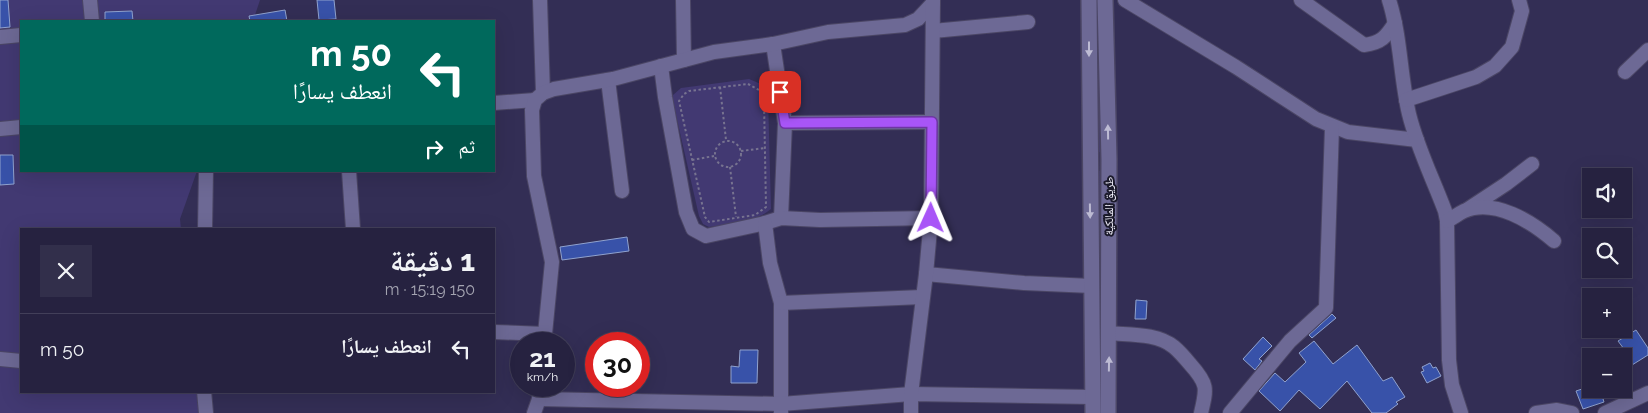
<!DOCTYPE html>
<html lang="ar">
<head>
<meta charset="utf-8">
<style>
  body { margin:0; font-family:Raleway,"Noto Naskh Arabic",sans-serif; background:#322f4b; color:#f1f3f6; direction:rtl; height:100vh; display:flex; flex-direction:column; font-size:19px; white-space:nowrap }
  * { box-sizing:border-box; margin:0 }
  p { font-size:16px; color:#a4a4b1 }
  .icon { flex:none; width:28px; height:28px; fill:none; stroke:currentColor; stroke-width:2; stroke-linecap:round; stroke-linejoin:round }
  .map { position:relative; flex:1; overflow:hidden; direction:ltr }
  .panel { position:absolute; left:20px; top:228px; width:475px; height:165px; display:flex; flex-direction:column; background:#262240; border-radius:0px; box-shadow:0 5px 20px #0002,0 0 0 1px #423f59; direction:rtl }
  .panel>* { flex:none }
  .hud { position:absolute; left:20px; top:20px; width:475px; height:152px; border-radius:0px; box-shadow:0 5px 20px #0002,0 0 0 1px #423f59; direction:rtl; background:#00695c; color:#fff; overflow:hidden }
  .controls { position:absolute; left:1582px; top:168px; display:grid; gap:10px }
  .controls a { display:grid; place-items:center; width:50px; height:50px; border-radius:0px; background:#262240; box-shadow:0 5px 20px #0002,0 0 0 1px #423f59; font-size:25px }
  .speed { position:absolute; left:510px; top:332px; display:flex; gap:10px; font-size:25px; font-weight:700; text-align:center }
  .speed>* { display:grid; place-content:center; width:65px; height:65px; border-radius:50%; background:#262240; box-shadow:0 5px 20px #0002,0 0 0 1px #423f59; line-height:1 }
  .speed small { font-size:12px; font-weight:400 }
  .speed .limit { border:8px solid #d22; background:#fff; color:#111 }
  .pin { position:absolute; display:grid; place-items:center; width:42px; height:42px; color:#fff; margin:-21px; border-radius:10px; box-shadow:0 2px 8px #0006 }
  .me { position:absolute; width:55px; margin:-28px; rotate:1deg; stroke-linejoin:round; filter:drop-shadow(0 0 4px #0008) }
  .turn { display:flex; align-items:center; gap:18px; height:105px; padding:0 20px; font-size:22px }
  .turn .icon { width:65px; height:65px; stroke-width:2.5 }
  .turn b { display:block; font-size:35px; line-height:42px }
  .then { display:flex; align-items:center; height:48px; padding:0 20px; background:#0003; gap:10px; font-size:19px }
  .round { display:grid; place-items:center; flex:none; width:52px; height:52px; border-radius:0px; background:#322f4b }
  .overview { display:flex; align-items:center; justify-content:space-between; height:85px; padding:0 20px }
  h1 { font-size:30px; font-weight:700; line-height:38px }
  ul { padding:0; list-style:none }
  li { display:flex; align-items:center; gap:15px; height:70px; padding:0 20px; border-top:1px solid #423f59 }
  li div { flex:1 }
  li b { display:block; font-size:19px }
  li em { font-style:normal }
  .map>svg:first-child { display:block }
  .green { fill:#423972 }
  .building { fill:#3852a9; stroke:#90a2ce }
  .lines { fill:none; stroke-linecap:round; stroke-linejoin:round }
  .street-casing { stroke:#4b4665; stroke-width:16 }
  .secondary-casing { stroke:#4b4665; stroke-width:18 }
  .path { stroke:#777390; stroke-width:2; stroke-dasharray:2.5 2.5; stroke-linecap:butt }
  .street { stroke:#6d6995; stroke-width:14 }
  .secondary { stroke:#6d6995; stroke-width:15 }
  .oneway { fill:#bdbbd3 }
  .route-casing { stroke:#6d37a1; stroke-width:12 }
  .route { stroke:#a855f7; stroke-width:9 }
  .labels { text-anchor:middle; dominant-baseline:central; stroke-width:4; stroke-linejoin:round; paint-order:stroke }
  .street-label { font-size:12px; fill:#f3f2fd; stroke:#1b1a2b }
</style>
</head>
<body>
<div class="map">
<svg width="1648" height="413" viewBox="0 0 1648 413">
  <rect width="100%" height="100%" fill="#332e55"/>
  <g class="green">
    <polygon points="0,0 260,0 253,21 21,21 21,171 197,171 180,219 181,229 21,229 21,391 199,391 202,413 0,413"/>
    <polygon points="1095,0 1099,0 1100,152 1096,152"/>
    <path d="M749 79 761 84 768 96 771 209C753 224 731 224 709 227L703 224 699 216 673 102V95L681 88Z"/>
    <polygon points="1096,171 1101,171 1104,413 1099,413"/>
  </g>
  <g class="building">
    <polygon points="0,0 8,0 10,27 0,28"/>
    <polygon points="317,0 334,0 336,19 319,20"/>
    <polygon points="285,10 287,21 250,21 249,16"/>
    <polygon points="132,11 133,21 105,21 105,12"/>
    <polygon points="0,155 13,155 14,184 0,185"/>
    <polygon points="627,237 629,251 562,260 560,247"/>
    <polygon points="1136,300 1147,301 1146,319 1135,319"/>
    <polygon points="1332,314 1336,318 1312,338 1309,335"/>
    <polygon points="1636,330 1648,348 1648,355 1624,370 1624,349 1618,341"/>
    <polygon points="1263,337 1272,346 1259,359 1262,361 1255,370 1243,359"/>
    <polygon points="1314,341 1333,364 1357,345 1383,381 1392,377 1405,397 1396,402 1398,404 1386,413 1372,413 1347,381 1320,409 1299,390 1280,411 1259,391 1275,373 1285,382 1306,362 1299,353"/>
    <polygon points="740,350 758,350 757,383 731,383 731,366 739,367"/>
    <polygon points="1430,363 1433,368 1436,367 1441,376 1427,383 1421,372 1424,371 1422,367"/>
    <polygon points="1591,386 1591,389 1628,389 1603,399 1604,402 1583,409 1576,391"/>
  </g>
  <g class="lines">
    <defs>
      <g id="street">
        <polyline points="90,0 92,21"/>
        <polyline points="540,0 543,93"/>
        <polyline points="683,0 684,60"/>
        <polyline points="1125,0 1236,67 1316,119 1348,132 1417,140"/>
        <path d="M1301 0 1364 45C1381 43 1386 37 1395 23"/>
        <path d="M1389 0C1401 37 1400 76 1409 114 1417 147 1433 179 1445 211L1447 221 1449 360 1452 385 1461 413"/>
        <polyline points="933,31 1028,22"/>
        <polyline points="0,37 21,35"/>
        <polyline points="773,44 785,123 781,218"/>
        <polyline points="661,66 665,97 686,212 693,229 706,236 765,223 781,218 820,220 931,218"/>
        <polyline points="1625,72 1648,50"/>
        <polyline points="608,80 622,191"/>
        <polyline points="1406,100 1476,77 1495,66 1512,47 1522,11 1519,0"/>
        <polyline points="494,103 535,100"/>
        <polyline points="785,123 932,122"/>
        <polyline points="0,129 21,127"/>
        <polyline points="349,171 353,229"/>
        <polyline points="1468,209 1506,184 1532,164"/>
        <path d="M1447 221C1453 218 1458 214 1464 211 1495 198 1532 222 1554 241"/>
        <polyline points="765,223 770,263 781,303 781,413"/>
        <polyline points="205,229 206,171"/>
        <polyline points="926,274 1024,283 1092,286"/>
        <polyline points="781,303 922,297"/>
        <polyline points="494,332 545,334"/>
        <path d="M1109 333C1130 335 1157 333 1174 347 1180 352 1185 358 1190 364 1208 384 1207 388 1201 413"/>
        <polyline points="544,344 552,262 534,176 532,110 535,100 543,93 554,89 613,79 714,52 773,44 828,32 905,25 918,19 933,3"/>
        <polyline points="0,359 21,361"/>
        <polyline points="541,386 539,399 781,404 911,394 1092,397"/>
        <polyline points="204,391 206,413"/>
        <polyline points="534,413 539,399"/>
        <polyline points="911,413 911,394 926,274 931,218 933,0"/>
        <polyline points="1230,413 1290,341 1326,308 1332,127"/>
        <polyline points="1536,413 1557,410 1572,413"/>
        <polyline points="1605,413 1648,393"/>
      </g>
      <g id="secondary">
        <polyline points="1089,0 1093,413"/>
        <polyline points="1105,0 1109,159 1108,413"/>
      </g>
    </defs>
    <use href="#street" class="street-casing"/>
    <use href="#secondary" class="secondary-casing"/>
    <g class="path">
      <polygon points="748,84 759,90 764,101 766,207 755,215 709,222 705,217 679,101 684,94 689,91"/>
      <polyline points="720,87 726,140"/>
      <circle cx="728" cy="154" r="13"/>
      <polyline points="741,151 765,148"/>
      <polyline points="692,160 714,156"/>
      <polyline points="730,167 736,217"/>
    </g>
    <use href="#street" class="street"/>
    <use href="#secondary" class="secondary"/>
  </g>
  <defs><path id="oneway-solid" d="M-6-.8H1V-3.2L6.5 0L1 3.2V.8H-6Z" transform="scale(1.25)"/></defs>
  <g class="oneway">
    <use href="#oneway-solid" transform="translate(1089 49) rotate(90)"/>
    <use href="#oneway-solid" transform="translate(1108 132) rotate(-91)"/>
    <use href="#oneway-solid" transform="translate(1090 211) rotate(89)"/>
    <use href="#oneway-solid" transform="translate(1109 364) rotate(-89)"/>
  </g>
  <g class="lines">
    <defs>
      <polyline id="route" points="780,92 785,123 932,122 931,218"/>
    </defs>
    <use href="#route" class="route-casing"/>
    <use href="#route" class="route"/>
  </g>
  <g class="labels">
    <g class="street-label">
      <text transform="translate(1109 206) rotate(-90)">طريق المالكية</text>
    </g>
  </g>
</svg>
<div class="controls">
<a><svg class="icon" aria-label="sound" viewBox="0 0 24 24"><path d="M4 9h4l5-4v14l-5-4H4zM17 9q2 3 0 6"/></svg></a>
<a><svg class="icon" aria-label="search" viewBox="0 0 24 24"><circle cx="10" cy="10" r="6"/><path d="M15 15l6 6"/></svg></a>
<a>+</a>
<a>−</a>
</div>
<div class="speed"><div>21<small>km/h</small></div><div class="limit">30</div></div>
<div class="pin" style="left:780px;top:92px;background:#d93025"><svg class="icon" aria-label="arrive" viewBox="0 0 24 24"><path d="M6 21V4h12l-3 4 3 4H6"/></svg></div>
<svg class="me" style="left:931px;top:218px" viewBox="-20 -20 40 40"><path d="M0-17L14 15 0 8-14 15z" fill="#a855f7" stroke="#fff" stroke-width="4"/></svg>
<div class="hud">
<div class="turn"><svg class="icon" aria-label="left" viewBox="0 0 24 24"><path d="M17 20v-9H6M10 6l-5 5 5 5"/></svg><div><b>50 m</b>انعطف يسارًا</div></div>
<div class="then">ثم<svg class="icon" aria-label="right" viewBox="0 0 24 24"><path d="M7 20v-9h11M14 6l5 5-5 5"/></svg></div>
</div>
<section class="panel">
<div class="overview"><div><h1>1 دقيقة</h1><p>150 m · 15:19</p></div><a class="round"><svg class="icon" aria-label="close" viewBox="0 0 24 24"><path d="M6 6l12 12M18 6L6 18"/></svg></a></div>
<ul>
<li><svg class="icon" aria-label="left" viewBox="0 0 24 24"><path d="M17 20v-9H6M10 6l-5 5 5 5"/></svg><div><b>انعطف يسارًا</b></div><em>50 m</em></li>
</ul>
</section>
</div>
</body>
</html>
